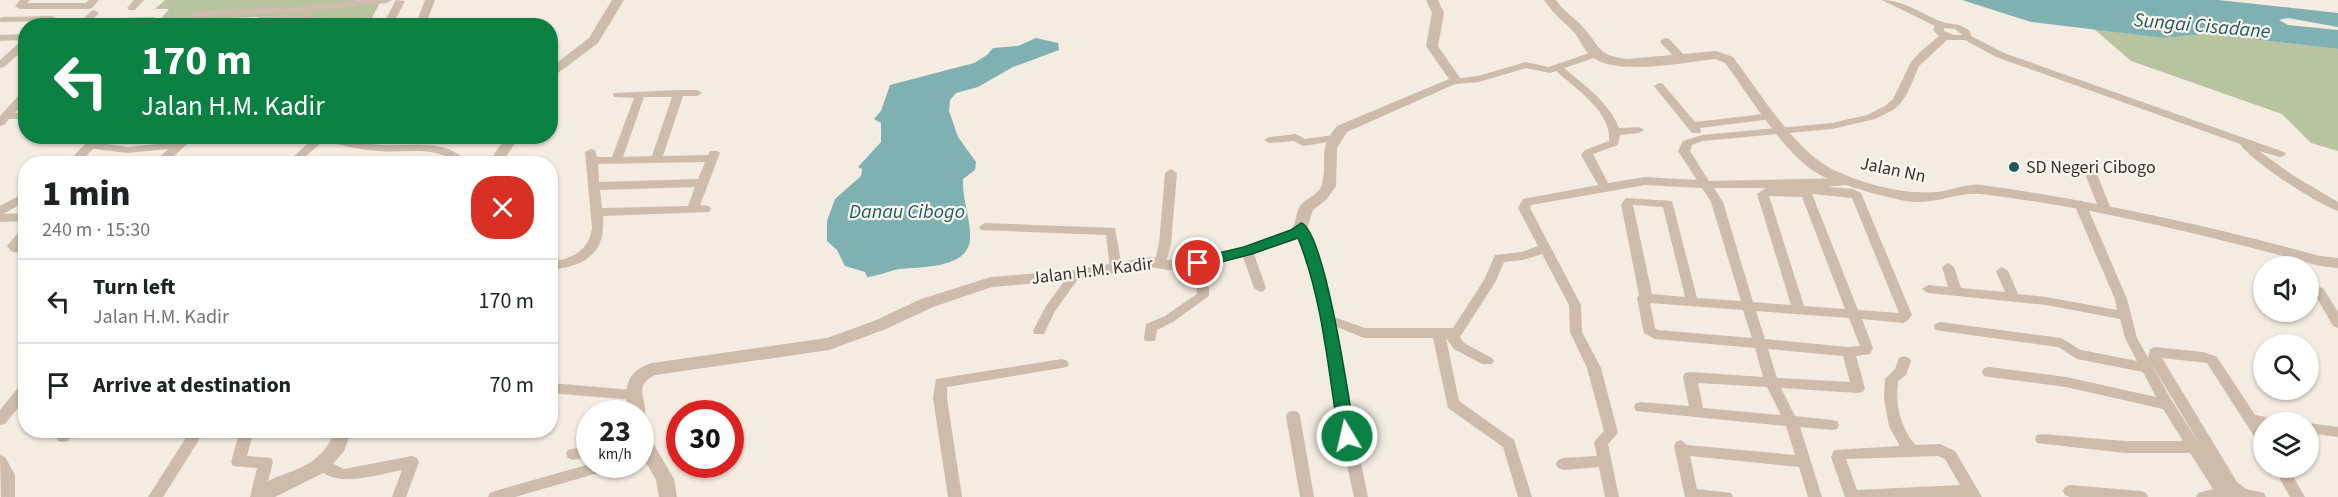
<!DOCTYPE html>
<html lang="en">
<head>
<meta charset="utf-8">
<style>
  body { margin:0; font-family:"Source Sans 3",sans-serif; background:#f6f6f6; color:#202124; height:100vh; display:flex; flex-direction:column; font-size:22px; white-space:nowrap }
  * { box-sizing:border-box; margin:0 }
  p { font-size:20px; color:#757577 }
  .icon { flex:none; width:33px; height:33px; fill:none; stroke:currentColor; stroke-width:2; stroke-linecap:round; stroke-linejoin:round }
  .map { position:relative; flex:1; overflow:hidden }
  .panel { position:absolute; left:18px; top:156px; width:540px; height:282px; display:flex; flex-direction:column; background:#fff; border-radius:24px; box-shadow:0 2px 4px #0004 }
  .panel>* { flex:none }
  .hud { position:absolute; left:18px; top:18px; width:540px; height:126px; border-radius:24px; box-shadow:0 2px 4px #0004; background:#0b8043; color:#fff; overflow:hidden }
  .tools { position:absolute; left:2253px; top:256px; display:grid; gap:12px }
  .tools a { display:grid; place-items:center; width:66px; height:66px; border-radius:50%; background:#fff; box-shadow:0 2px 4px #0004; font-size:30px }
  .speed { position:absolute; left:576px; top:400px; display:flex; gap:12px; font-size:30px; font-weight:700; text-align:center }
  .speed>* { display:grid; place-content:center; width:78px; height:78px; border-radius:50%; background:#fff; box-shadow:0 2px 4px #0004; line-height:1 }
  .speed small { font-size:15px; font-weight:400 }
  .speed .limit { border:9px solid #d22; background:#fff; color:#111 }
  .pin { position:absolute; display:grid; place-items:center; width:51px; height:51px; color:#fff; margin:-26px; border:3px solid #fff; border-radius:50%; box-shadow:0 2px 6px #0007 }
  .me { position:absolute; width:66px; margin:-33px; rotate:351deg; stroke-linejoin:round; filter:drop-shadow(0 0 4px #0008) }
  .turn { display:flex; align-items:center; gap:21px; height:126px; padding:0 24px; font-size:27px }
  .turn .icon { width:78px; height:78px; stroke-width:2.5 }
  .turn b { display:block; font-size:42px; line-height:51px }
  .round { display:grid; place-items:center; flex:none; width:63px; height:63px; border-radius:24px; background:#f6f6f6 }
  .headline { display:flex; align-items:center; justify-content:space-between; height:102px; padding:0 24px }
  h1 { font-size:36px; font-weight:800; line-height:45px }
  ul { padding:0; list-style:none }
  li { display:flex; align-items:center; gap:18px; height:84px; padding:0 24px; border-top:2px solid #e0e0e0 }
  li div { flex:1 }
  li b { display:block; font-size:22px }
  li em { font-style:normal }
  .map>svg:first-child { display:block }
  .green { fill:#b8c4a0 }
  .water { fill:#7fb0b2 }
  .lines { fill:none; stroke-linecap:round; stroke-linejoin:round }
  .minor { fill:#cdbbac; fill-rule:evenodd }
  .tertiary { fill:#cdbbac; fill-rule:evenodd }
  .route { fill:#0b8043; stroke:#07532c; stroke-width:1.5 }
  .poi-dot { fill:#1f5a5e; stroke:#fbf5ee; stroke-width:2 }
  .labels { text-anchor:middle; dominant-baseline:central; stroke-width:4.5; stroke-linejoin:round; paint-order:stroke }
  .poi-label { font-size:18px; fill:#3b302b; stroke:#fbf5ee; text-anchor:start }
  .street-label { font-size:18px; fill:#3b302b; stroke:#fbf5ee }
  .water-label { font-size:20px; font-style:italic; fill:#1f5a5e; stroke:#fbf5ee }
</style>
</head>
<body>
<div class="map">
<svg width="2338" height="497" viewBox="0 0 2338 497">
  <rect width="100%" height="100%" fill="#f4ebe1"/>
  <g class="green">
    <polygon points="165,0 357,0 355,4 380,2 368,26 297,25 304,15 159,21 169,9 155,9"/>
    <polygon points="2094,29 2164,38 2206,34 2338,49 2338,151 2311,143 2282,114 2131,61"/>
  </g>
  <g class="water">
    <polygon points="1962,0 2218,0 2338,13 2338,27 2288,18 2279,20 2288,25 2338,30 2338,49 2206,34 2164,38 2031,22"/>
    <path d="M1036 38 1058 43 1059 50 1013 67 978 87 956 93 950 100 949 111 958 137 976 162 975 170 963 179C962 200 971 219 970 239 969 269 918 267 899 269 888 271 879 276 867 277L865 272 845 266 837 250 827 241V221L835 199 861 176 862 169 858 167 881 142V123L874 119 881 111 890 85 974 63 987 55 993 48 1018 46Z"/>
  </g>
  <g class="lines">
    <g class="minor">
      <polygon points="20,0 30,0 27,3 86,3 89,0 99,0 92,8 89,9 20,9 15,6"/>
      <polygon points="134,0 144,0 135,10 129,10 127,8"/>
      <polygon points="361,0 392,0 387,3 305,12 197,17 192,14 197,11 305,6"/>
      <polygon points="396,0 405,1 392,26 382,26"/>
      <polygon points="425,0 435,0 425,26 415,26"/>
      <path d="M1882 0C1903 0 1920 13 1940 21 1953 26 1956 21 1970 31L1971 36 2004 53 2284 152 2286 154 2284 156 2280 157 2259 151 2294 176 2338 202V211C2317 204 2251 161 2240 144L1996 57 1965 40H1947L1919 66 1908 92 1900 104 1893 110 1875 119 1832 129 1703 141 1692 145 1690 151 1709 181 1852 178 1854 181 1852 184 1827 187 1853 189 1861 193 1912 315 1907 321 1903 323 1862 319 1873 348 1870 354 1856 356 1865 388 1863 392 1858 393 1781 388 1795 416 1832 420 1837 421 1839 425 1837 429 1832 430 1800 427 1822 497H1808L1799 467 1690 456 1697 489 1731 493 1733 497H1685L1674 446 1676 442 1681 440 1687 445 1795 455 1786 426 1636 411 1634 407 1636 403 1641 402 1689 406 1683 377 1685 373 1690 372 1763 377 1755 348 1655 339 1644 333 1637 298 1639 295 1621 204 1626 198 1672 201 1697 298 1741 301 1711 202 1702 188 1645 185 1531 205 1530 208 1581 305 1582 332 1601 368 1618 433 1608 444 1619 497H1605L1599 467 1563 470 1558 468 1556 464 1558 460 1563 458 1597 456 1594 442 1604 431 1587 368 1570 332 1569 305 1542 254 1523 260 1504 262 1496 281 1460 337 1464 343 1492 358 1494 361 1492 364H1482L1454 349 1446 338 1459 401 1514 440 1532 497H1518L1503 447 1448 408 1433 338H1364L1337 327 1354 430 1368 497H1354C1333 406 1329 316 1295 228L1297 225 1301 224C1314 229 1331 300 1334 317L1365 328H1453L1484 280 1495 255 1522 252 1538 246 1518 208 1523 199 1598 185 1581 155 1585 150 1609 141C1612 112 1575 88 1556 71L1550 73 1526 68 1479 82 1456 84 1452 83 1451 81 1452 79 1478 76 1526 62 1549 67 1592 52H1600V56L1564 68C1584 85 1610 103 1619 128L1639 127 1644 130 1639 133 1620 135 1618 145 1593 154 1608 183 1645 177 1697 180 1678 151 1683 141 1702 135 1832 123 1867 115 1885 106 1893 99 1911 62 1920 52 1939 36 1933 30 1935 26ZM1944 28 1955 29 1962 35H1953L1944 31ZM1714 188H1806H1766L1757 194 1791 305 1753 302 1723 202ZM1812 194 1852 198 1899 313 1858 310ZM1769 196 1802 197 1845 309 1804 306ZM1633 205 1663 207 1685 297 1652 294ZM1650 303 1743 310 1752 338 1658 330 1655 328ZM1756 311 1849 318 1860 346 1848 347 1765 339ZM1768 349 1843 356 1850 382 1777 378ZM1698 383 1767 387 1781 415 1703 408Z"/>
      <polygon points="94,10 99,13 87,26 76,26 91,11"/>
      <polygon points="309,14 312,15 312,19 247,26 258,17"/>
      <polygon points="52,16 55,17 55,21 0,22 0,18 3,17"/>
      <polygon points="153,17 158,20 156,22 120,24 115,21 120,18"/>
      <polygon points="232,18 237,21 234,26 223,26 229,19"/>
      <polygon points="199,19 204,22 202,26 192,26 196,20"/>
      <polygon points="162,20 167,23 165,26 155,26 159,21"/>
      <polygon points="26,34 26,48 4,67 0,68 0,60 22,40 0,41 0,35"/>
      <polygon points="1665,38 1669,39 1685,56 1685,60 1677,60 1661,43 1660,41"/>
      <polygon points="1659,83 1663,84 1695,122 1764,114 1769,117 1764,120 1700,128 1701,131 1700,133 1692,133 1654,86"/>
      <path d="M679 90H697L702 93 697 96H683L663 156 708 155 710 151H718L720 153 700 205 709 206 711 209 709 212 603 216C606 254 585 266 550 270V262C572 259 589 251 592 228L585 152 591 149 595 150 597 157H612L634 98 614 97 613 95 614 93ZM644 97H672L652 156 623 157ZM705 162 698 179 599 182 598 164ZM695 187 688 206 602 208 600 190Z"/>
      <polygon points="24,93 26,101 15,113 26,113 26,119 9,119 4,125 0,126 0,116 20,94"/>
      <polygon points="1296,134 1305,139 1334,135 1339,138 1334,141 1303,146 1294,141 1269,143 1264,140 1269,137"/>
      <polygon points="184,136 196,136 165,164 153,164 168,149 128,153 93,149 78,164 66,164 86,143 90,142 128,147 178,142"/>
      <polygon points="223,136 285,136 280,139 238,143 223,140"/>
      <path d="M310 136C334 136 356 143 380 145 411 147 447 137 469 164H457C435 144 405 154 379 151 360 150 341 145 323 141L297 164H285L313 139Z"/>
      <polygon points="2089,165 2095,169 2111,209 2109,212 2101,212 2099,209 2083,169"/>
      <polygon points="1171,169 1177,173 1171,244 1166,263 1160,267 1154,263 1159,244 1165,173"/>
      <polygon points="26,192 26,201 3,214 26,213 26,221 0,222 0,206"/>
      <polygon points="2080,200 2086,204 2127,299 2137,338 2172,401 2202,448 2148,358 2150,349 2155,347 2203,352 2217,357 2255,415 2277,419 2279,423 2264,423 2264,445 2259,444 2207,363 2162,358 2237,482 2246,489 2264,493 2266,497 2196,497 2198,493 2213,489 2190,453 2125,453 2037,443 2035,439 2037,435 2042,434 2125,441 2183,441 2163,409 2066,387 1989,377 1984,376 1982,372 1984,368 1989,367 2066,377 2156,397 2143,372 2077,359 2058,347 1935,330 1934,327 1935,324 1940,322 2061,338 2081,350 2137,361 2125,338 2120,319 2046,305 1928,293 1922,289 1928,285 1948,287 1942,267 1948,263 1954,267 1961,288 2005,292 1996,271 2002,267 2008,271 2018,294 2046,297 2117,310 2115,299 2074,204"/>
      <polygon points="985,223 1115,228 1122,268 1116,272 1110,268 1106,235 981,230 979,227"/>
      <polygon points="26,227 26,239 21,245 26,245 26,253 12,252 7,246 22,228"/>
      <polygon points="1247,247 1253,251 1266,288 1264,291 1260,292 1254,288 1241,251"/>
      <polygon points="1185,260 1189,261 1209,288 1209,296 1173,322 1157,330 1155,341 1145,341 1144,338 1146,324 1165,316 1197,294 1197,289 1179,264"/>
      <polygon points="1075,271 1081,275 1055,311 1044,334 1034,334 1033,331 1046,306 1071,272"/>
      <polygon points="2319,287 2323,288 2338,312 2338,328 2333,326 2313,291"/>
      <path d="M1904 356 1909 358 1911 361 1906 375 1898 381C1895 405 1900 426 1915 445L1940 444 1955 451 1982 497H1845L1831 457 1834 450 1900 446 1889 426 1884 399 1885 379 1895 369 1899 358ZM1938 456 1945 459 1960 485 1857 490 1846 459Z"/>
      <polygon points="1062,359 1067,361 1069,364 1067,367 947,387 947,398 962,497 948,497 933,398 936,379"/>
      <polygon points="26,383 26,398 5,424 0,425 0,410 21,384"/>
      <polygon points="550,383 633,390 638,391 640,395 638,399 633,400 550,393"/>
      <polygon points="1293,411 1298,412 1300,416 1314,497 1300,497 1286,416 1288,412"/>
      <polygon points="2307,423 2308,423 2338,427 2338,437 2308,433 2308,423"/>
      <polygon points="60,430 74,430 68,441 63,442 58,441 56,437"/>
      <polygon points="240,430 254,430 247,456 271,458 273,462 264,497 250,497 257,468 233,466 231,462"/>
      <polygon points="192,435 197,436 199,440 163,497 148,497 187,436"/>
      <polygon points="590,445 590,456 573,460 568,458 566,454 568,450"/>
      <polygon points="0,455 5,457 15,475 15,497 1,497"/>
      <path d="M412 456 417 458 419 462 406 497H392L402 470C379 474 331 491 317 465L319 461 324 459 344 469Z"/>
      <polygon points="590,464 612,465 610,469 605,471 515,497 488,497 490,493 495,491"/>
      <polygon points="2274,468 2288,468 2305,497 2290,497"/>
      <polygon points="2070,485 2141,491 2146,493 2148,497 2070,497 2065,495 2063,491 2065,487"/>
    </g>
    <g class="tertiary">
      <polygon points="612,0 624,0 598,43 550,79 550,68 589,38"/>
      <path d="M1426 0H1438L1444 13 1438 46 1462 81 1347 132 1337 148 1336 186 1326 200 1313 210 1306 231 1301 237 1252 255 1198 268 1168 270 1150 267 1075 280 992 287 933 307 886 329 829 350 655 375C629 388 652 402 643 419H640V414H628C624 390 625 371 652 363L827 338 874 321 921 299 991 277 1075 270 1150 257 1168 260 1198 258 1243 247 1291 229C1297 223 1295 215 1299 208 1304 198 1319 196 1322 184 1328 159 1317 149 1337 126L1449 79 1426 46 1432 13Z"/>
      <path d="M1544 0H1556C1564 12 1574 17 1583 27 1601 47 1596 55 1627 59L1716 51 1733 57C1759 91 1795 151 1832 169 1862 184 1904 195 1937 192 1953 190 1966 183 1982 185 2096 201 2209 226 2320 256L2338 258V268L2320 266C2209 236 2096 208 1981 194 1960 192 1940 202 1918 202 1901 203 1839 184 1822 176 1785 157 1750 96 1725 63L1715 59C1685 62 1615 77 1591 56 1583 50 1580 38 1572 30 1561 20 1553 13 1544 0Z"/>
      <polygon points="507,136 520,136 501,164 487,164"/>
      <polygon points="640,429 646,431 674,479 677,497 659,497 656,480 640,452"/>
      <path d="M335 430H352L344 451 327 471 275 497H252C268 466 317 481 335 430Z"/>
    </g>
  </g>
  <path class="route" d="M1301 223C1325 230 1350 406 1355 436L1353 440 1347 442 1341 440 1339 436C1328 370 1323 300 1298 238L1252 254 1198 268 1191 263 1193 259 1244 247 1291 230Z"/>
  <circle class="poi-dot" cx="2014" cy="167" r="6"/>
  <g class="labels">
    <g class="poi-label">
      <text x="2026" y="167">SD Negeri Cibogo</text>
    </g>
    <g class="street-label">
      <text transform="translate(1893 170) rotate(12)">Jalan Nn</text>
      <text transform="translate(1092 271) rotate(-7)">Jalan H.M. Kadir</text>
    </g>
    <g class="water-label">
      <text transform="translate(2202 26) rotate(5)">Sungai Cisadane</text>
      <text x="907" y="212">Danau Cibogo</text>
    </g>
  </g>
</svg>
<div class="tools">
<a><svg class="icon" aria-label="sound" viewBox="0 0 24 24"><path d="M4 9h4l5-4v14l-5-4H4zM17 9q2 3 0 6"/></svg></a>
<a><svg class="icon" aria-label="search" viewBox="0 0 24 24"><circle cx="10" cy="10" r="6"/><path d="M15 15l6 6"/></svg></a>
<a><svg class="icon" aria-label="layers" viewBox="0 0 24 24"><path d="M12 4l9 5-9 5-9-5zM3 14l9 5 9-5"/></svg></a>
</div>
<div class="speed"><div>23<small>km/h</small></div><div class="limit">30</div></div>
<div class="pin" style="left:1198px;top:263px;background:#d93025"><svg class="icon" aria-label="arrive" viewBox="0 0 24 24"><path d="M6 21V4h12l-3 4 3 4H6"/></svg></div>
<svg class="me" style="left:1347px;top:436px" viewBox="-20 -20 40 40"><circle r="17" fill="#0b8043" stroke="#fff" stroke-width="3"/><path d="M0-11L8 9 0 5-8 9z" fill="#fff"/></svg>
<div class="hud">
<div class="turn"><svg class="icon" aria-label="left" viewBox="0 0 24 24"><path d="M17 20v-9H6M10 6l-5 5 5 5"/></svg><div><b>170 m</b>Jalan H.M. Kadir</div></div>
</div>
<section class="panel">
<div class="headline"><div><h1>1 min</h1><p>240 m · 15:30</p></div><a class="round" style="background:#d93025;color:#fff"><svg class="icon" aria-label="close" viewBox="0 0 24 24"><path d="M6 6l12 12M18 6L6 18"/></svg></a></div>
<ul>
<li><svg class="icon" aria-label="left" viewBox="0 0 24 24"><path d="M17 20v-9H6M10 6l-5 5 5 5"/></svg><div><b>Turn left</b><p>Jalan H.M. Kadir</p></div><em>170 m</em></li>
<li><svg class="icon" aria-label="arrive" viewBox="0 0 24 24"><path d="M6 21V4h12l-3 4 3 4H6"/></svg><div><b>Arrive at destination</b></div><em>70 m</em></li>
</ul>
</section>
</div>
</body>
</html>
